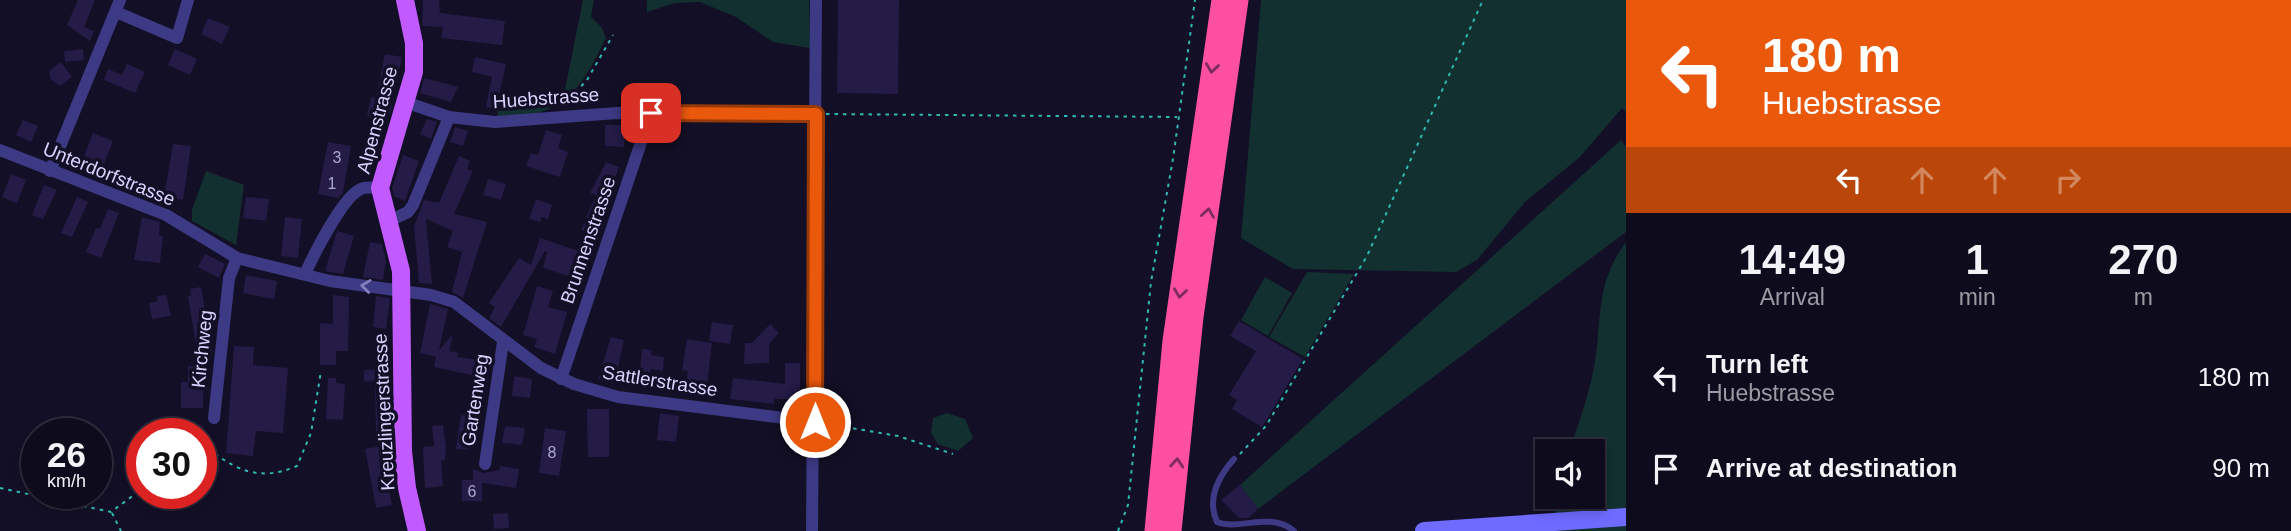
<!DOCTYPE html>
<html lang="en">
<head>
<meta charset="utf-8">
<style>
  body { margin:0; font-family:Helvetica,sans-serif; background:#171425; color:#f1f3f6; height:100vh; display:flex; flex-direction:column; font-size:26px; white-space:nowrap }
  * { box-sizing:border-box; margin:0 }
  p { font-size:23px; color:#9b9ba3 }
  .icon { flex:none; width:38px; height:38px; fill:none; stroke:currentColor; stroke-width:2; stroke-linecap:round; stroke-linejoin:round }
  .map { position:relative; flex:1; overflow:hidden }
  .side { display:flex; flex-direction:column; background:#0e0b1c; width:665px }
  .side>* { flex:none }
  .banner { background:#ea580c; color:#fff; overflow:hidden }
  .buttons { position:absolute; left:1535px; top:439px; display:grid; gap:14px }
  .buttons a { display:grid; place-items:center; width:70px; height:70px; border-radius:0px; background:#0e0b1c; box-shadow:0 4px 10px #0003,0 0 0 2px #2e2b3b; font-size:35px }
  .speed { position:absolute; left:21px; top:418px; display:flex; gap:14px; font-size:35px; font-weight:700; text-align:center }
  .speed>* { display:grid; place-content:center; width:91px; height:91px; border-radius:50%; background:#0e0b1c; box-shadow:0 4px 10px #0003,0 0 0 2px #2e2b3b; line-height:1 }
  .speed small { font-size:18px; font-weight:400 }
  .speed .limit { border:10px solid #d22; background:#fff; color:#111 }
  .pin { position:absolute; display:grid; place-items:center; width:60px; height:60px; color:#fff; margin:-30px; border-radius:14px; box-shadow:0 4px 10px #0006 }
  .me { position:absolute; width:77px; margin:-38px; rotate:0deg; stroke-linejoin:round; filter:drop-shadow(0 0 5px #0008) }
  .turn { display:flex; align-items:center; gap:24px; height:147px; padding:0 21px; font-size:32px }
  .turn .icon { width:91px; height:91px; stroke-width:2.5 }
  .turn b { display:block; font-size:49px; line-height:60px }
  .lanes { display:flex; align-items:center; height:66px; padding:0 21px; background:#0003; justify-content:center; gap:35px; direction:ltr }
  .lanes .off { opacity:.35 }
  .eta { display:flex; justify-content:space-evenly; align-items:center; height:119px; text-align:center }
  .eta b { font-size:42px; font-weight:700; line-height:49px }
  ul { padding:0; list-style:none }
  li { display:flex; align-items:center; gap:21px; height:91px; padding:0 21px }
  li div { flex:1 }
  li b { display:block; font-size:26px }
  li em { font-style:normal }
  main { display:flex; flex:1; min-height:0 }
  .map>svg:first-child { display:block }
  .green { fill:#12302f }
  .building { fill:#241b47 }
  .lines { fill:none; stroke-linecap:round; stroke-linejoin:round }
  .path { stroke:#2fb8b0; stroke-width:2; stroke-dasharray:3.5 5; stroke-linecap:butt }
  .lane { stroke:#3d3a85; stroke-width:6 }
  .street { stroke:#3d3a85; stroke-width:12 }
  .secondary { stroke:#6f6bff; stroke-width:18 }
  .primary { stroke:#c25bff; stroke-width:18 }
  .highway { stroke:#ff4fa3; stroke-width:21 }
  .oneway { stroke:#7d2c5e }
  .oneway2 { stroke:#837fbc }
  .route-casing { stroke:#983908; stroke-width:18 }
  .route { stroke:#ea580c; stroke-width:12 }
  .labels { text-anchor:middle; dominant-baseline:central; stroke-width:7; stroke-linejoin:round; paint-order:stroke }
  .number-label { font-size:16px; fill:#aca6d1 }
  .street-label { font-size:19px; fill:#d9d4ff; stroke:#130f26 }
</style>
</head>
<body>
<main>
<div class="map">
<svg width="1626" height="531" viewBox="0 0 1626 531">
  <rect width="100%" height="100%" fill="#130f26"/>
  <g class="green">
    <path d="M583 0H594L591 17 602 28 606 38C578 95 563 117 497 117L498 111 549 106 565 90Z"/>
    <polygon points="647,0 809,0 810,48 773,42 736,17 700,2 675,3 647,12"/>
    <polygon points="1261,0 1626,0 1626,112 1622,108 1580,157 1525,202 1477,260 1456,272 1293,269 1241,238"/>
    <polygon points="1621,140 1626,147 1626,232 1258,509 1240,485"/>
    <polygon points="206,171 244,185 236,245 192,221 192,210"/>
    <path d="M1626 242V531H1553L1557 497H1592V452L1570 451C1578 424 1589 395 1594 367 1603 317 1594 286 1626 242Z"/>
    <polygon points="1307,272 1354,274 1305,357 1269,337"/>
    <polygon points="1265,277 1292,293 1268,336 1241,320"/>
    <polygon points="947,413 965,419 973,438 958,451 938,444 931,433 933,418"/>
  </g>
  <g class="building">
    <polygon points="78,0 95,0 84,27 94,31 90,41 67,25"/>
    <polygon points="423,0 439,0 440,13 505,21 502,45 441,38 443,27 422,26"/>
    <polygon points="838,0 899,0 898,94 837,93"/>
    <polygon points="208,18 230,27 222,44 201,34"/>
    <polygon points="83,49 84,60 65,62 64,51"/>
    <polygon points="175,49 197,59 190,75 168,65"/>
    <polygon points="385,54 402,57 390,114 380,112 379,118 367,116 371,97 376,98"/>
    <polygon points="475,57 506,64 496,109 486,107 492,77 472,72"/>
    <polygon points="61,62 72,77 60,86 51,80 49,71"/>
    <polygon points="127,64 145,72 135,93 104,80 108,69 122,75"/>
    <polygon points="424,78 458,87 451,102 420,93"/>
    <polygon points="427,119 437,122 431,139 420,134"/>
    <polygon points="23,120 38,126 31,142 16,135"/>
    <polygon points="624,123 635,123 633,139 624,138 624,147 605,146 605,125 624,125"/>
    <polygon points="455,127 468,131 463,146 450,142"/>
    <polygon points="546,130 562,135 558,148 568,152 560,177 526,166 531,153 538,155"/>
    <polygon points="93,133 113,141 104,164 84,156"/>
    <polygon points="328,142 351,146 343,193 338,198 318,194"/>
    <polygon points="173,144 191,146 183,200 164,197"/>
    <polygon points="403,155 419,161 405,201 394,196 392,188"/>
    <polygon points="459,156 470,161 467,169 473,171 454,214 487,222 463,298 452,292 462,252 447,247 453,231 426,219 432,284 419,283 414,226 424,200 439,203"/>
    <polygon points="606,162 619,167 595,235 581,230 596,195 590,193"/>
    <polygon points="11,174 26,180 17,203 2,197"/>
    <polygon points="488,179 506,184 501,200 483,195"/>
    <polygon points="44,185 57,190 43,219 32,215"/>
    <polygon points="77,197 88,202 72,237 61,233"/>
    <polygon points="246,197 269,199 266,221 243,218"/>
    <polygon points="536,199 552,205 548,219 542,217 540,222 529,219"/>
    <polygon points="108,209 119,213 101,258 86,252 96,228 100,229"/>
    <polygon points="142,217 160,222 159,235 163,236 160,263 134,260"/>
    <polygon points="285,217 302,219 298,258 281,256"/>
    <polygon points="337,231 354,236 343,274 325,271"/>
    <polygon points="540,238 590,255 582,280 543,268 547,252 545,251 501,327 489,318 495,307 489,303 519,258 531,265"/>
    <polygon points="370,242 382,244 386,260 383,280 363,277"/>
    <polygon points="205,254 225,264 219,278 198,267"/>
    <polygon points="246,275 277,281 274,299 243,293"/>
    <polygon points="537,286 553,291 548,307 567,312 555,354 534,347 537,339 523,335"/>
    <polygon points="201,287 212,351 201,353 199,344 196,345 188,296 191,296 190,289"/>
    <polygon points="166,295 171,316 152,319 149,303 158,301 157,296"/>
    <polygon points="333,295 349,297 348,351 336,351 336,365 320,365 320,323 333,324"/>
    <polygon points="376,296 390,298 386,329 373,327"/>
    <polygon points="430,304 448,309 439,350 453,334 449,351 458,353 457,357 488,361 485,378 434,367 436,357 420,353"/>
    <polygon points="1239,321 1303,359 1262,427 1232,409 1237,400 1229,395 1256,351 1230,336"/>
    <polygon points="712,322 733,325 730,344 709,341"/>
    <polygon points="770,324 779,333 769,344 769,363 744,364 745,343 752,343"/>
    <polygon points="611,337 624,340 618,368 640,371 642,349 652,350 651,355 664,357 663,371 651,369 649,383 615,379 613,384 598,379"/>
    <polygon points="687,339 712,343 706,394 685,391 688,371 682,370"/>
    <polygon points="234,346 254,347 253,365 288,368 283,433 256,431 253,456 226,453"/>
    <polygon points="785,363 800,363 800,399 774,399 774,404 730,399 733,378 785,384"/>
    <polygon points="188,366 204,366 203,408 181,408 181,382 188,382"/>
    <polygon points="388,369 390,432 376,432 375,381 364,382 364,370"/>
    <polygon points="514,376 532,379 530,398 512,396"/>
    <polygon points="328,378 336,378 336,383 345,384 343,420 326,419"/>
    <polygon points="587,409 609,409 609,457 588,457"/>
    <polygon points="660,413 679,416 676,442 657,440"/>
    <polygon points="461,415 480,418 478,438 471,437 470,450 456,449"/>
    <polygon points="443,425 446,447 445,460 441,461 443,486 425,488 423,447 434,446 432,426"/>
    <polygon points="505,426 525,428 522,445 502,443"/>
    <polygon points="545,428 566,431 559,476 539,473"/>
    <polygon points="381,446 392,505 376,508 365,449"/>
    <polygon points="211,466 215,481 201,485 201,469"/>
    <polygon points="500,466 519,469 516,488 482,483 482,501 462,501 462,480 473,480 473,469 484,473 499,470"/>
    <polygon points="1240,485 1258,509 1248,518 1239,518 1221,500"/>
    <polygon points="508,513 509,528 494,529 493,514"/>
  </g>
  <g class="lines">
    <g class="path">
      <polyline points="564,105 587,80 613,35"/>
      <polyline points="826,114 1177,117"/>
      <polyline points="828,424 898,436 953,454"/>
      <path d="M202 443C232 469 258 483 297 466L311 433 321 371"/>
      <polyline points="201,444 210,430"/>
      <polyline points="1240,454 1266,426 1367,256 1483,0"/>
      <polyline points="0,488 111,512 142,489"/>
      <polyline points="112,513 121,531"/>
      <polyline points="1118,531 1128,505 1151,282 1173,159 1195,0"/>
    </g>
    <path class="lane" d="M1234 459C1219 476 1206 498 1217 522 1239 531 1271 511 1294 531"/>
    <g class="street">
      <polyline points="116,12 177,38 188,0"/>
      <polyline points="408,103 449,117 495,122 617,113 815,114"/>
      <polyline points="0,150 166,215 237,258 330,281 431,295 454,302 541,368 574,384 618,397 815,422"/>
      <polyline points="50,171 120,0"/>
      <polyline points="389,221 408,212 413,205 449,117"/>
      <path d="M306 272C314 254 342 199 359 190 365 186 373 188 380 188"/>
      <polyline points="561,379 651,113"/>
      <polyline points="214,418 229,278 237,258"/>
      <polyline points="485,464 503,342"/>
      <polyline points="812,531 816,0"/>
    </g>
    <polyline class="secondary" points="1424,531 1626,517"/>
    <polyline class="primary" points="405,0 414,43 414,72 380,188 401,271 403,451 407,488 417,531"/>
    <g class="highway">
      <polyline points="1155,531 1173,341 1222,0"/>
      <polyline points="1171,531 1193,317 1238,0"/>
    </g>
  </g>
  <defs><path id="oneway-chevron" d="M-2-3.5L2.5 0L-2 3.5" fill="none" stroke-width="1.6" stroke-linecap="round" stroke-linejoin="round" transform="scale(1.75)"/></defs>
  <g class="oneway">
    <use href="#oneway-chevron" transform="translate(1212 68) rotate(98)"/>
    <use href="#oneway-chevron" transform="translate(1208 213) rotate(-81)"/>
    <use href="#oneway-chevron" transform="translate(1180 293) rotate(98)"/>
    <use href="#oneway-chevron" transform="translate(1177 463) rotate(-85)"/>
  </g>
  <use class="oneway2" href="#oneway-chevron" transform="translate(366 286) rotate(-173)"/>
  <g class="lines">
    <defs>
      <polyline id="route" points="651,113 816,114 815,422"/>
    </defs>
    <use href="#route" class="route-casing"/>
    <use href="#route" class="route"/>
  </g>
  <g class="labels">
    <g class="number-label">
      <text x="337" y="157">3</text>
      <text x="332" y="183">1</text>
      <text x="552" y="452">8</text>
      <text x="472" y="491">6</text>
    </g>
    <g class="street-label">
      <text transform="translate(546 98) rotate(-4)">Huebstrasse</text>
      <text transform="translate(377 120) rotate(-75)">Alpenstrasse</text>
      <text transform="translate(109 174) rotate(22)">Unterdorfstrasse</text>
      <text transform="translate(588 240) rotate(-71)">Brunnenstrasse</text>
      <text transform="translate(202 349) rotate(-84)">Kirchweg</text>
      <text transform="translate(660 381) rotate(9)">Sattlerstrasse</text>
      <text transform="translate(475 400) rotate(-81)">Gartenweg</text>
      <text transform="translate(384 412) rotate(-93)">Kreuzlingerstrasse</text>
    </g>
  </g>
</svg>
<div class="buttons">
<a><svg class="icon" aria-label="sound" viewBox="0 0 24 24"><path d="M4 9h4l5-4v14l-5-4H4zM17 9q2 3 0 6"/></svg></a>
</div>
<div class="speed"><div>26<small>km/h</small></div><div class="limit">30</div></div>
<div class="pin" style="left:651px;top:113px;background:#d93025"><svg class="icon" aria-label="arrive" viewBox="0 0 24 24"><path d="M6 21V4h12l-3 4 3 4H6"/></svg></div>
<svg class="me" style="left:815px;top:422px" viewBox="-20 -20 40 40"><circle r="17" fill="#ea580c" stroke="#fff" stroke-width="3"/><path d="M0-11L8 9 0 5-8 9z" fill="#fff"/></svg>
</div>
<section class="side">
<div class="banner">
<div class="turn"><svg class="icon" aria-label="left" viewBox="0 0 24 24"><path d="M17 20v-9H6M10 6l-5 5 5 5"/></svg><div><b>180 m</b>Huebstrasse</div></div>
<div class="lanes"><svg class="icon" aria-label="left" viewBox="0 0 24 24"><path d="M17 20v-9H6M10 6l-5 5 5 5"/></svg><svg class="icon off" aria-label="ahead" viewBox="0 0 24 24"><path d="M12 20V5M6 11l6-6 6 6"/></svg><svg class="icon off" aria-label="ahead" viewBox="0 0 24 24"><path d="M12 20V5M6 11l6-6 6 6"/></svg><svg class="icon off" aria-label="right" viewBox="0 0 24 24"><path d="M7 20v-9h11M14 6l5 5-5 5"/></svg></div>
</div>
<div class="eta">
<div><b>14:49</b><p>Arrival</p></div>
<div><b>1</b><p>min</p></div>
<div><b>270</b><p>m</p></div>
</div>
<ul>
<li><svg class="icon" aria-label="left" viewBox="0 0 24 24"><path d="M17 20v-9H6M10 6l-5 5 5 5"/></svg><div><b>Turn left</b><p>Huebstrasse</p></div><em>180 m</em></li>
<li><svg class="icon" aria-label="arrive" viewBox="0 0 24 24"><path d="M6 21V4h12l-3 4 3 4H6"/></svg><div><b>Arrive at destination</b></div><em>90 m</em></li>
</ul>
</section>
</main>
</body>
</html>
